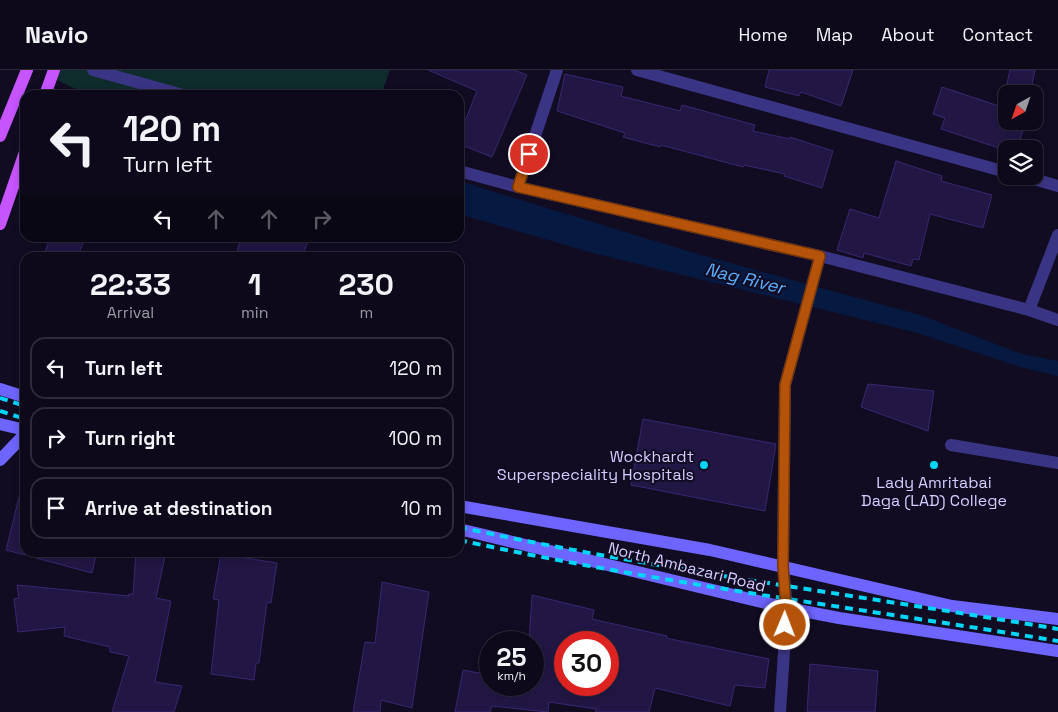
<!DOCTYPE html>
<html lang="en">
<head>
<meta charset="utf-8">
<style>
  body { margin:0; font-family:"Space Grotesk",sans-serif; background:#1b1727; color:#f1f3f6; height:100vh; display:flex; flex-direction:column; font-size:19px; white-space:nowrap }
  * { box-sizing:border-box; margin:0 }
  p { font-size:16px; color:#9a9aa2 }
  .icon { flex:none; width:28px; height:28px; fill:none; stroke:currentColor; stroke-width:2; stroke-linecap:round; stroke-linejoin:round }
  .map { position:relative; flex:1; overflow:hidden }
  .panel { position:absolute; left:20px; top:182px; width:444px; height:305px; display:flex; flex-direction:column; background:#0d091a; border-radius:15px; box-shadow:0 2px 8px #0003,0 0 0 1px #2d2a39 }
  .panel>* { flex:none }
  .banner { position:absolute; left:20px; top:20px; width:444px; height:152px; border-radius:15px; box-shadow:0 2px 8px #0003,0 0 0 1px #2d2a39; background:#0d091a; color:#f1f3f6; overflow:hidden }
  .needle { width:32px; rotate:220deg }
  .controls { position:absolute; left:998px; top:15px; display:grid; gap:10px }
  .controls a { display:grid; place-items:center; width:45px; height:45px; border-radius:10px; background:#0d091a; box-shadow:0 2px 8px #0003,0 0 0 1px #2d2a39; font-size:25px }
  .speed { position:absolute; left:479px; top:561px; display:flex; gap:10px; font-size:25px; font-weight:700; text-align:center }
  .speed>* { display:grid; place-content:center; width:65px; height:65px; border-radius:50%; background:#0d091a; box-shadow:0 2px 8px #0003,0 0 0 1px #2d2a39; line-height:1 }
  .speed small { font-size:12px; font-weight:400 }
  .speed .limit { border:8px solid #d22; background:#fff; color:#111 }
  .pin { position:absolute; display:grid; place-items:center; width:42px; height:42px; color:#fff; margin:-21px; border:2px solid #fff; border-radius:50%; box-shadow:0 1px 5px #0007 }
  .me { position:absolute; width:55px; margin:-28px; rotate:1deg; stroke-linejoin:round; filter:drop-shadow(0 0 4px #0008) }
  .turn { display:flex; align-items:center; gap:18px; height:105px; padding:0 20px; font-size:22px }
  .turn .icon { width:65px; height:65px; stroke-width:2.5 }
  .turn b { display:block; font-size:35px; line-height:42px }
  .lanes { display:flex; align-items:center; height:48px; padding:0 20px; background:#0003; justify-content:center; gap:25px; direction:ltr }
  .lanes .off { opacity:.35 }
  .eta { display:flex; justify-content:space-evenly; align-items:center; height:85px; text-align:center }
  .eta b { font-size:30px; font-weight:700; line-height:35px }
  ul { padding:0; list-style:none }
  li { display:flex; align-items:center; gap:15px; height:62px; margin:0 10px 8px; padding:0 10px; border:2px solid #2d2a39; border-radius:15px }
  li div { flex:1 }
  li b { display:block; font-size:19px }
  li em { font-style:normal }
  header { display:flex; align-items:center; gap:30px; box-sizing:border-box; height:70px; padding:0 25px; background:#0d091a; border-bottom:1px solid #2d2a39 }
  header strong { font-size:24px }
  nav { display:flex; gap:28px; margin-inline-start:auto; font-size:18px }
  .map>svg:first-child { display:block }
  .green { fill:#0f2c2d }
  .water { fill:#061941 }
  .building { fill:#221744; stroke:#392772; fill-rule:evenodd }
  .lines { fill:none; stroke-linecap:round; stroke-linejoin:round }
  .minor { stroke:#3a3484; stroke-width:12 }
  .secondary { stroke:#6e64ff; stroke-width:12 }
  .primary { stroke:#c654ff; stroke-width:12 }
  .rail { stroke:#00d6f8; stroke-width:4; stroke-dasharray:8 6; stroke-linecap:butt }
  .route-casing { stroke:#753606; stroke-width:12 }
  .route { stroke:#b45309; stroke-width:9 }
  .poi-dot { fill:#00d6f8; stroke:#110c22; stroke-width:2 }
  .labels { text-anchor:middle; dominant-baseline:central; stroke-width:4; stroke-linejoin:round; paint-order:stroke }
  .poi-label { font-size:16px; fill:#d5cdff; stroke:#110c22; text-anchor:end }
  .street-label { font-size:16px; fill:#d5cdff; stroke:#110c22 }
  .water-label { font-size:18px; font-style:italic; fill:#5badff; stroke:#110c22 }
</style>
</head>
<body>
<header>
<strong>Navio</strong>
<nav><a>Home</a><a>Map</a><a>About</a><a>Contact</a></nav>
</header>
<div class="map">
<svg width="1058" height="642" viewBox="0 0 1058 642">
  <rect width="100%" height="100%" fill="#110c22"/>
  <polygon class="green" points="58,0 390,0 381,25 105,25 76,19 57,10"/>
  <polygon class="water" points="459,111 694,183 920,245 1022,284 1058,291 1058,306 1020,297 914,262 589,182 459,144"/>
  <g class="building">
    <polygon points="428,0 514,0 527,5 492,87 459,74 459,66 477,21"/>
    <polygon points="769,0 853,0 841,36 801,22 799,26 765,17"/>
    <polygon points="1010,0 1035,0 1030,24 1006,24 1006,51 1026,51 1017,79 1002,79 941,59 945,48 933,44 942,17 1002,37"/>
    <polygon points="565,4 623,17 621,26 680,41 682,35 755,55 753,61 790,69 790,67 833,81 822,118 784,106 785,104 744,95 743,97 661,75 660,77 623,67 625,63 557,41"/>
    <polygon points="896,91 942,106 941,111 992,125 983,158 930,144 919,190 913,189 911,196 864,183 863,188 837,180 850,139 879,148"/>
    <polygon points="50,168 85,168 77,188 43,188"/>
    <polygon points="241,168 309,168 302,188 235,188"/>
    <polygon points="868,314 934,321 928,361 861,337"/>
    <polygon points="643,349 776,374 765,441 631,415"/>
    <polygon points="19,427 25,428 25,485 6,480"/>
    <polygon points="37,482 97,482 92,503 36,488"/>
    <polygon points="136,482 166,482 156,528 171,531 155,612 182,616 174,642 112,642 129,586 110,582 110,577 64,566 65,557 18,562 14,529 19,528 17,515 129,526 129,524 133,524"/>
    <polygon points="221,484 277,493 271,533 267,532 259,593 256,593 254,610 211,604 219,530 213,529"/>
    <polygon points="382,512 429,522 412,638 381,630 380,642 353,642 365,572 375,573"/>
    <path d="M532 525 594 540 592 549 667 566 666 568 769 589 765 618 735 615 730 636 655 618 649 642H596V639L549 632 548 642 492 636 490 642H455L463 600 490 605V615H532V572H529ZM565 572H608V615H565Z"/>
    <polygon points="810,594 878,601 875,642 807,642"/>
  </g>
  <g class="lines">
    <g class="minor">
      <polyline points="93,0 183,25"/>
      <polyline points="637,0 1006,102"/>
      <polyline points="459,101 518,117 820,186 1029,240 1058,250"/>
      <polyline points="1023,106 1058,116"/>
      <polyline points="518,117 557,0"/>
      <polyline points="1029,240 1058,165"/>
      <polyline points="951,375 1058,393"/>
      <polyline points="780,642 787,538 783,496 785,315 820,186"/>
    </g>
    <g class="secondary">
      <polyline points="0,319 25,327"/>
      <polyline points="0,354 25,360"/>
      <polyline points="0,390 25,364"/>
      <polyline points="459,436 710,480 952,536 1058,549"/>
      <polyline points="459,459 787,538 839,548 1058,581"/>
    </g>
    <g class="primary">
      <polyline points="45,25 54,0"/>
      <polyline points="0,66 27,0"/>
      <polyline points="0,154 25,82"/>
    </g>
    <g class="rail">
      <polyline points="0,328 25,336"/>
      <polyline points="0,341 25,349"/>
      <path d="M459 457C657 500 858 525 1058 559"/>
      <path d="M459 470C657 513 858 538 1058 571"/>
    </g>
  </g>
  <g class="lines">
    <defs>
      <polyline id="route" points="529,84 518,117 820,186 785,315 783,496 786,538 785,555"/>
    </defs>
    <use href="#route" class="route-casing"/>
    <use href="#route" class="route"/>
  </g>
  <g class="poi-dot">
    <circle cx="704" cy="395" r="5"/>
    <circle cx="934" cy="395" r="5"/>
  </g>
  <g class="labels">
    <g class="poi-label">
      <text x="694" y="386">Wockhardt<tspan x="694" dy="18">Superspeciality Hospitals</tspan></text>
      <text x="934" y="412" text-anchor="middle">Lady Amritabai<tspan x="934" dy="18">Daga (LAD) College</tspan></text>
    </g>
    <g class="street-label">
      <text transform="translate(687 497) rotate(14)">North Ambazari Road</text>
    </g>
    <g class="water-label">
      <text transform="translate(745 208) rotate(14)">Nag River</text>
    </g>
  </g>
</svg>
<div class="controls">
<a><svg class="needle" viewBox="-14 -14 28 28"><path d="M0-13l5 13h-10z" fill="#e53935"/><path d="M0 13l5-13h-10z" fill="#9a9aa2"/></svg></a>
<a><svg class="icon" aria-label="layers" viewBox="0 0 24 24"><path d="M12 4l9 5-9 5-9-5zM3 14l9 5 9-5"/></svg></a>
</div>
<div class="speed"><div>25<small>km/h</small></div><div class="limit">30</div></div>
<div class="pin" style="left:529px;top:84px;background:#d93025"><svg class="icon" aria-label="arrive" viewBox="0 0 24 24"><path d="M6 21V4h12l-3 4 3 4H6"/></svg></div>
<svg class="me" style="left:785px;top:555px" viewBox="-20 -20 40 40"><circle r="17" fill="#b45309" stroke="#fff" stroke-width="3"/><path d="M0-11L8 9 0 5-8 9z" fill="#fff"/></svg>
<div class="banner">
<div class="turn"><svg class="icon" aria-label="left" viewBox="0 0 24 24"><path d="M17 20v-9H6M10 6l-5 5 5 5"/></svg><div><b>120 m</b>Turn left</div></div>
<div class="lanes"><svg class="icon" aria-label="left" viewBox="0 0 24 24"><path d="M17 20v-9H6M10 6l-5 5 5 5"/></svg><svg class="icon off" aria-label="ahead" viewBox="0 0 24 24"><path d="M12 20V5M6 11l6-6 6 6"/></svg><svg class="icon off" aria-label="ahead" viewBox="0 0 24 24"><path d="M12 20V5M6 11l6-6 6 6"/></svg><svg class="icon off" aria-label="right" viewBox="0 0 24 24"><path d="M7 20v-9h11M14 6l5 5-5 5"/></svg></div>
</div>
<section class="panel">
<div class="eta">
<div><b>22:33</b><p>Arrival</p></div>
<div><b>1</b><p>min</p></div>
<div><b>230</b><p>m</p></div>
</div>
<ul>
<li><svg class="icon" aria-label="left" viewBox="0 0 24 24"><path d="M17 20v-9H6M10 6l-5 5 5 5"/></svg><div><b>Turn left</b></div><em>120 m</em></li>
<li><svg class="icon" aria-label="right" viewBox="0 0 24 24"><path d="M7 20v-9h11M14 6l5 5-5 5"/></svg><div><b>Turn right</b></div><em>100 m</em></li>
<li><svg class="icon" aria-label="arrive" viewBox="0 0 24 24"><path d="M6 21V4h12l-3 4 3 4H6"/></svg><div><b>Arrive at destination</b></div><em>10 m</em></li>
</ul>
</section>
</div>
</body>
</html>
